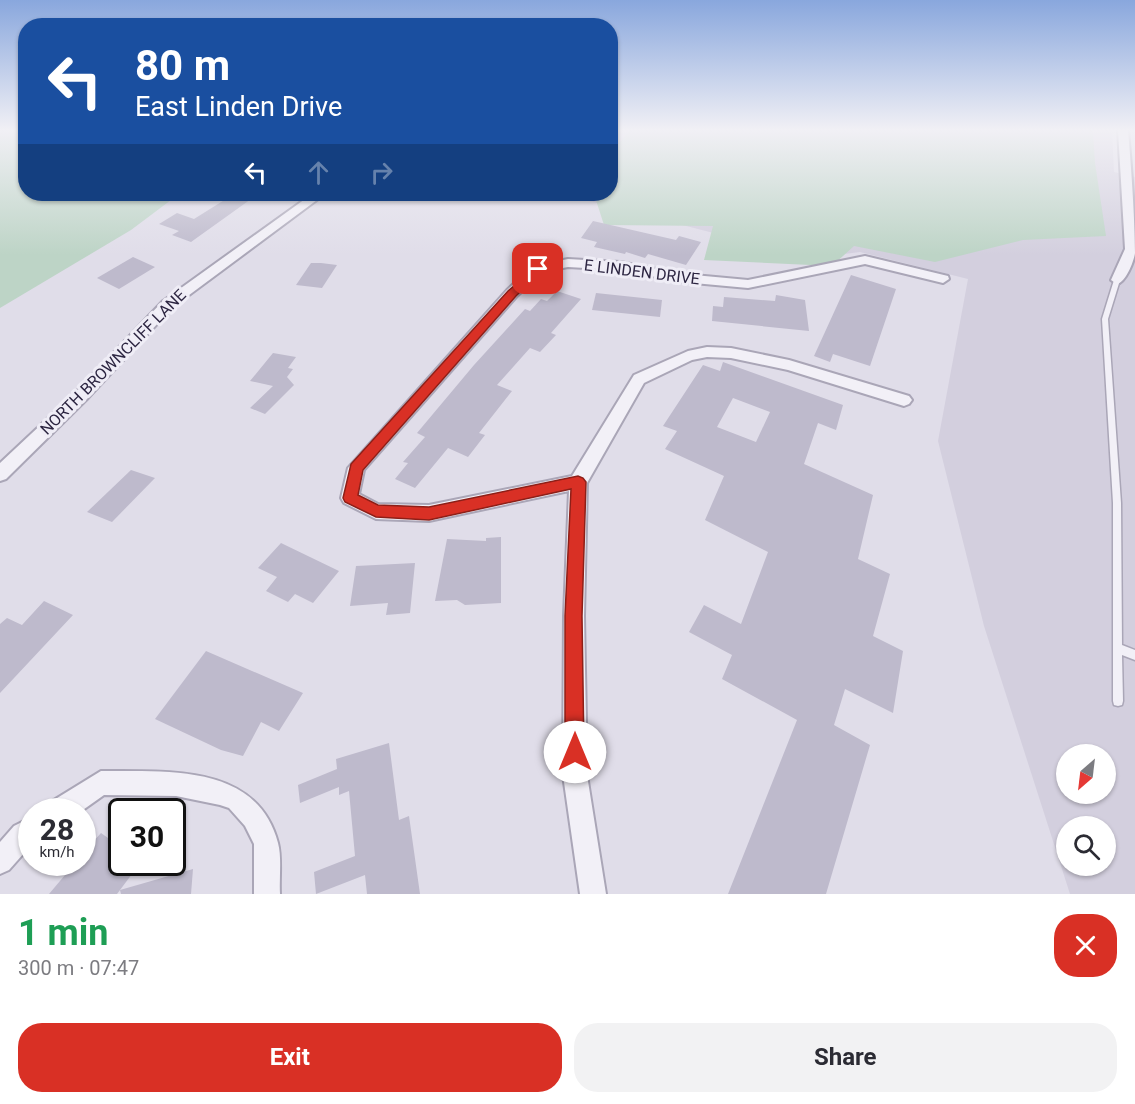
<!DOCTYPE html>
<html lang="en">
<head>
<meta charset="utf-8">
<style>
  body { margin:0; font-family:Roboto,sans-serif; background:#f2f2f3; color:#2b2b33; height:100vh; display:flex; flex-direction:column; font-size:22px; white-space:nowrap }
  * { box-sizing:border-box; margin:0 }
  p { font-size:20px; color:#7c7c81 }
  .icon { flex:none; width:33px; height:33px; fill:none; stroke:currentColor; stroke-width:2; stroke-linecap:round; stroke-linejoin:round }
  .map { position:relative; height:894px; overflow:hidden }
  .sheet { display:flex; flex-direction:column; background:#fff; flex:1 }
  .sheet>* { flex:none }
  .banner { position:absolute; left:18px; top:18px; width:600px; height:183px; border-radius:24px; box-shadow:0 2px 4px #0004; background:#1a4fa0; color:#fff; overflow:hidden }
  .needle { width:39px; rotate:208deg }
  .fabs { position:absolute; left:1056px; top:744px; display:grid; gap:12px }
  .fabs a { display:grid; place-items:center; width:60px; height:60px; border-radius:50%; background:#fff; box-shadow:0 2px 4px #0004; font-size:30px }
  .speed { position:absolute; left:18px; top:798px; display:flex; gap:12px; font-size:30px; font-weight:700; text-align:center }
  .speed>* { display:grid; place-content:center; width:78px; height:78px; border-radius:50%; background:#fff; box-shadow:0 2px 4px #0004; line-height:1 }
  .speed small { font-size:15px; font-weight:400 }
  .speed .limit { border:3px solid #111; border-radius:9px; background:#fff; color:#111 }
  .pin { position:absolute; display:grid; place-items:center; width:51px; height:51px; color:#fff; margin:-26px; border-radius:12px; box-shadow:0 3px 9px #0006 }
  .me { position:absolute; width:66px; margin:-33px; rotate:0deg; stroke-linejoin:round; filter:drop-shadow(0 0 4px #0008) }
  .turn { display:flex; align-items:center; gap:21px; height:126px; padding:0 18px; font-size:27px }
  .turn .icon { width:78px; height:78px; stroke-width:2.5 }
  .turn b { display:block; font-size:42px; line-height:51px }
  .lanes { display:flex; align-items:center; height:57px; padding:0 18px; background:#0003; justify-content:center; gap:30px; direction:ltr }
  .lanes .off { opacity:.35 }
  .round { display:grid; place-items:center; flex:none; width:63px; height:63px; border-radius:24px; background:#f2f2f3 }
  .summary { display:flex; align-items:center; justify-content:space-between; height:102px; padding:0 18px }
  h1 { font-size:36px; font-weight:700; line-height:45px; color:#1e9e55 }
  .primary-button { display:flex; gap:12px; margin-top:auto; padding:12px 18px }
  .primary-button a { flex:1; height:69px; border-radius:24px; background:#d93025; color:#fff; font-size:24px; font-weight:700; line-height:69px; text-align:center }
  .primary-button a+a { background:#f2f2f3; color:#2b2b33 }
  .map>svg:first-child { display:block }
  .built { fill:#d3cfde; fill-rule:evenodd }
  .green { fill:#bdd4c6 }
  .building { fill:#bebacc; fill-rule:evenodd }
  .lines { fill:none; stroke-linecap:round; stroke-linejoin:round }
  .lane-casing { stroke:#aaa6b7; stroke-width:3 }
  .street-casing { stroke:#aaa6b7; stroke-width:4 }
  .lane { fill:#f2f0f7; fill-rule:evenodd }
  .street { fill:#f2f0f7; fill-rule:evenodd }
  .route { fill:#d93025; stroke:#8d1f18; stroke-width:1.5 }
  .labels { text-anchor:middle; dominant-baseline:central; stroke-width:6; stroke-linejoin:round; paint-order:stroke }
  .street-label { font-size:16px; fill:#2c2541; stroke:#efedf6 }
</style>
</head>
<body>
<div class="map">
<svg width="1135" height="894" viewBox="0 0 1135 894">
  <rect width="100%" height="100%" fill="#e0dde9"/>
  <path class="built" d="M618 130H1112L1114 172 1135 177V894H1070L984 626 938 441 968 279 860 252 811 258 562 194H610L611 137ZM1066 754H1106V794H1066ZM1066 826H1106V866H1066Z"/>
  <g class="green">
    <polygon points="0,130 25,130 26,194 179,194 131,230 0,308"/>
    <polygon points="630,130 1093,130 1095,163 1106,236 1023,240 935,262 854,246 832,266 704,260 713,226 604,225 594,194 610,194 611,153"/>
  </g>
  <g class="building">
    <polygon points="234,194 258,194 191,242 172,235 179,231 159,224 177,213 194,219"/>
    <polygon points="593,221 676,240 679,236 701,242 686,265 648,254 645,258 626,252 625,254 594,247 597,242 581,238"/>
    <polygon points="133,257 155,267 119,289 97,278"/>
    <polygon points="311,263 321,263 337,265 322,288 296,285"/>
    <polygon points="851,275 896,289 870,366 833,354 830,362 814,356"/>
    <polygon points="557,291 581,299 551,333 556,335 540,352 530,348 497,385 512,391 479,433 485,435 468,457 448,448 415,488 395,479 408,463 403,462 425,437 417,433 474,365 525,309 530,311 541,299 547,301"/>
    <polygon points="596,293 662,300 660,317 592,310"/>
    <polygon points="776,295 805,300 809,331 712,321 713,306 723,307 724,297 775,301"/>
    <polygon points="273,353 296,357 288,368 293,369 287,377 294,385 265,414 250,408 273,386 250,381"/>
    <path d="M723 362 843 405 836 430 818 423 804 464 873 495 858 559 890 574 873 636 903 651 893 713 845 689 834 725 870 745 826 894H728L797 720 722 679 732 655 689 632 704 605 741 624 768 552 705 520 724 476 665 449 677 431 663 426 703 365 720 371ZM733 398 770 412 756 442 717 427Z"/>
    <polygon points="131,470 155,478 112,522 87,512"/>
    <polygon points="501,537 501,603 465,605 457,600 435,601 447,539 486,541 486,538"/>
    <polygon points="281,543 339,571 313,603 295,594 288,602 266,591 277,577 258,568"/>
    <polygon points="415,563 410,613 386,615 388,603 350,606 356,566"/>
    <polygon points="44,601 73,615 0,693 0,624 7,618 22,625"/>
    <polygon points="206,651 303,693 279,731 261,722 243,756 221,750 155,719"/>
    <polygon points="389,743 399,820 409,816 420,894 367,894 365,875 316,894 314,872 355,856 349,791 339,795 339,787 300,803 298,785 337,769 336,759"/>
    <polygon points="101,833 122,848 122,862 141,862 117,894 49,894 76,862 82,862 82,854"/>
    <polygon points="193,869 191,894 121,894 120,890"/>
  </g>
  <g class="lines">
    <defs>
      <polygon id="lane" points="1117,278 1120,280 1108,319 1121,503 1122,645 1135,650 1135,660 1122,655 1123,701 1122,705 1118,706 1114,705 1113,701 1113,503 1102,319 1114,280"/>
      <g id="street">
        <path d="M1118 130H1128C1131 164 1135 220 1135 253 1134 261 1126 282 1117 284L1111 280 1125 249Z"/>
        <polygon points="312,194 325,194 173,307 88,398 6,479 0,481 0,463 78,390 163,301"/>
        <polygon points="865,256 948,276 949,279 943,283 865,264 748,288 683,282 620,270 568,267 542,272 517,296 364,470 359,494 378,504 429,505 572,476 634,375 688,351 707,347 731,348 789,360 909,396 912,400 909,404 904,406 788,370 731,358 707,357 692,360 644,383 587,483 584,616 587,775 606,894 580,894 563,775 564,616 569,491 429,521 376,519 344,503 341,498 348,468 507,290 533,266 568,259 620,262 683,274 748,280"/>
        <path d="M101 771C167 772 257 763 278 843 282 858 279 878 280 894H254V844L245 826 229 808 220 805 176 796 104 795 80 812H46L49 803Z"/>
        <polygon points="32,817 32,844 9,870 0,874 0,842 14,826"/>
      </g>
    </defs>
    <use href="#lane" class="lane-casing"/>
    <use href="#street" class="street-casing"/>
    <use href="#lane" class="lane"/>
    <use href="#street" class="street"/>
  </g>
  <linearGradient id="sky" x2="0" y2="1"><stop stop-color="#89a7dd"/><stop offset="0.51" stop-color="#f1f0f5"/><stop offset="1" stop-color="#f1f0f5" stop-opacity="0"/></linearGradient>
  <rect width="1135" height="255" fill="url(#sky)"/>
  <polygon class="route" points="538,266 542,267 542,271 516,296 363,470 358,495 378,505 429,507 578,476 583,478 586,482 582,616 584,752 582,759 575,762 568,759 565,752 565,616 571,489 429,520 376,517 345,502 343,498 351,464 508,291"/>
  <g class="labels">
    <g class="street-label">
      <text transform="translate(642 272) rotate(7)">E LINDEN DRIVE</text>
      <text transform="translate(113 362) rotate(-45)">NORTH BROWNCLIFF LANE</text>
    </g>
  </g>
</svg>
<div class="fabs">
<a><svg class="needle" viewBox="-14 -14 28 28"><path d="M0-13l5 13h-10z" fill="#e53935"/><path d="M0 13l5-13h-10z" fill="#7c7c81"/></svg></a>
<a><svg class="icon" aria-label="search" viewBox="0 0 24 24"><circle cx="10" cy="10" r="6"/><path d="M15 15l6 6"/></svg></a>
</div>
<div class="speed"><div>28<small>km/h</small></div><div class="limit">30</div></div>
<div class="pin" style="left:538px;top:269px;background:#d93025"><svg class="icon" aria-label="arrive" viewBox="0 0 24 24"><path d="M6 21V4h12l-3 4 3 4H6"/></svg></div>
<svg class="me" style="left:575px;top:752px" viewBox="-20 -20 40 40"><circle r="19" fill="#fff"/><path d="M0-13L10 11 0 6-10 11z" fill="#d93025"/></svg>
<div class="banner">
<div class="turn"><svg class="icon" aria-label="left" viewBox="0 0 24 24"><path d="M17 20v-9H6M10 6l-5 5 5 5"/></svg><div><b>80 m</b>East Linden Drive</div></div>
<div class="lanes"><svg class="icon" aria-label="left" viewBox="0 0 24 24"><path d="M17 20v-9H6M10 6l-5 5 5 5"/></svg><svg class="icon off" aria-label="ahead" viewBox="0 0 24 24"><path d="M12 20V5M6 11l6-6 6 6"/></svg><svg class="icon off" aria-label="right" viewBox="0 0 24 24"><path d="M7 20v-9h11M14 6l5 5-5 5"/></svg></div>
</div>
</div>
<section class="sheet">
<div class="summary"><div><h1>1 min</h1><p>300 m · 07:47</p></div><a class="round" style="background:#d93025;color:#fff"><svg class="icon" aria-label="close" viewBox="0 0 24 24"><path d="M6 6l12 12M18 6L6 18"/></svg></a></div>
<div class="primary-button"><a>Exit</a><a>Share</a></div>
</section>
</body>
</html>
